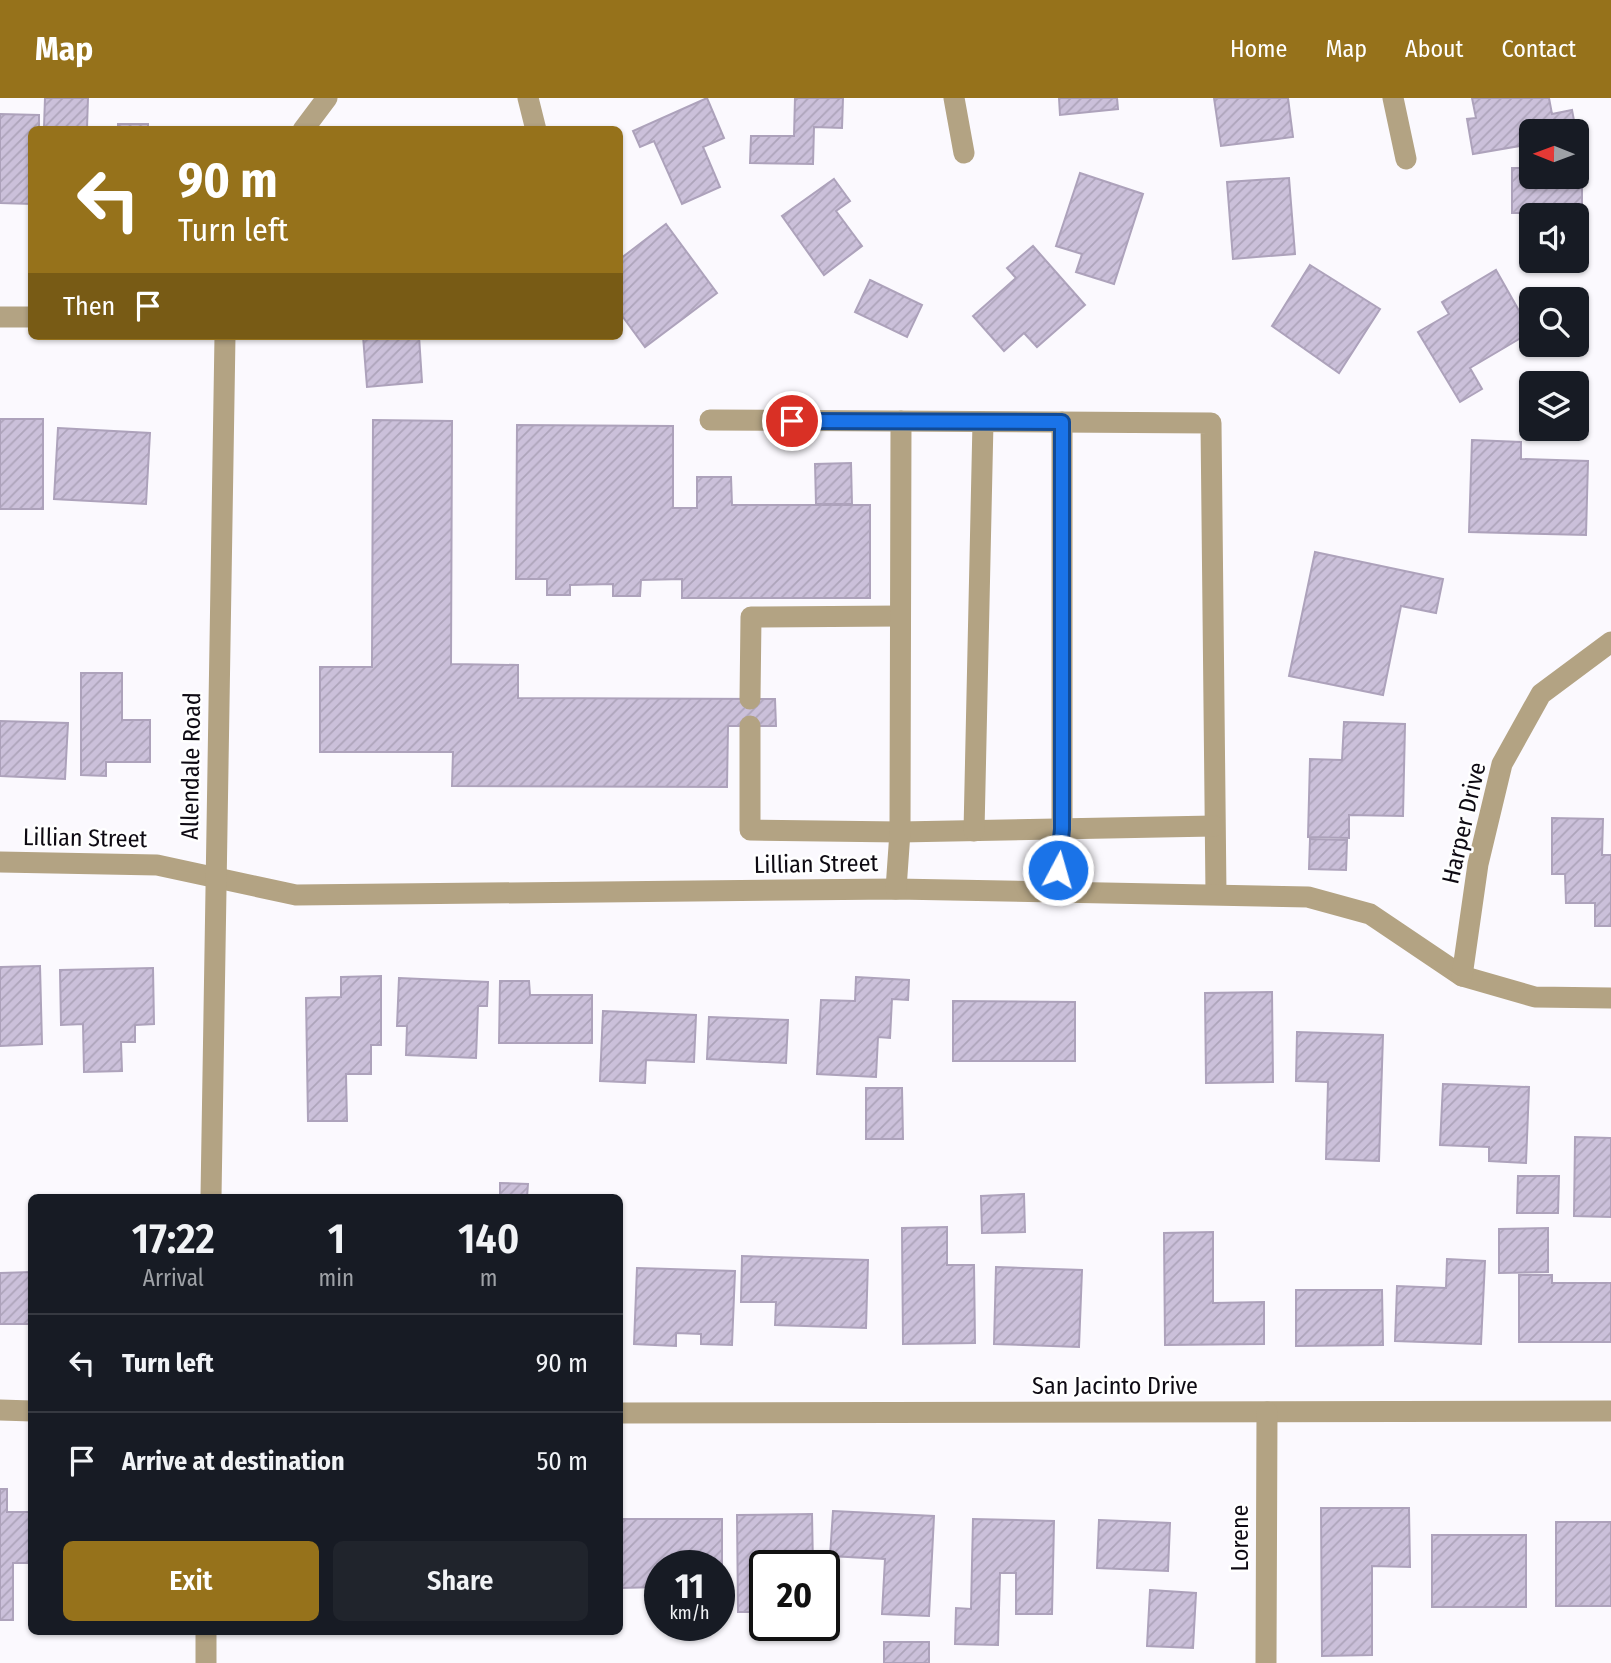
<!DOCTYPE html>
<html lang="en">
<head>
<meta charset="utf-8">
<style>
  body { margin:0; font-family:"Fira Sans Condensed",sans-serif; background:#20242c; color:#f1f3f6; height:100vh; display:flex; flex-direction:column; font-size:26px; white-space:nowrap }
  * { box-sizing:border-box; margin:0 }
  p { font-size:23px; color:#9ea1a6 }
  .icon { flex:none; width:38px; height:38px; fill:none; stroke:currentColor; stroke-width:2; stroke-linecap:round; stroke-linejoin:round }
  .map { position:relative; flex:1; overflow:hidden }
  .drawer { position:absolute; left:28px; top:1096px; width:595px; height:441px; display:flex; flex-direction:column; background:#171b24; border-radius:10px; box-shadow:0 2px 5px #0004 }
  .drawer>* { flex:none }
  .hud { position:absolute; left:28px; top:28px; width:595px; height:214px; border-radius:10px; box-shadow:0 2px 5px #0004; background:#96721b; color:#fff; overflow:hidden }
  .needle { width:46px; rotate:271deg }
  .tools { position:absolute; left:1519px; top:21px; display:grid; gap:14px }
  .tools a { display:grid; place-items:center; width:70px; height:70px; border-radius:10px; background:#171b24; box-shadow:0 2px 5px #0004; font-size:35px }
  .speed { position:absolute; left:644px; top:1452px; display:flex; gap:14px; font-size:35px; font-weight:700; text-align:center }
  .speed>* { display:grid; place-content:center; width:91px; height:91px; border-radius:50%; background:#171b24; box-shadow:0 2px 5px #0004; line-height:1 }
  .speed small { font-size:18px; font-weight:400 }
  .speed .limit { border:4px solid #111; border-radius:10px; background:#fff; color:#111 }
  .pin { position:absolute; display:grid; place-items:center; width:60px; height:60px; color:#fff; margin:-30px; border:4px solid #fff; border-radius:50%; box-shadow:0 2px 7px #0007 }
  .me { position:absolute; width:77px; margin:-38px; rotate:6deg; stroke-linejoin:round; filter:drop-shadow(0 0 5px #0008) }
  .turn { display:flex; align-items:center; gap:24px; height:147px; padding:0 35px; font-size:32px }
  .turn .icon { width:91px; height:91px; stroke-width:2.5 }
  .turn b { display:block; font-size:49px; line-height:60px }
  .then { display:flex; align-items:center; height:66px; padding:0 35px; background:#0003; gap:14px; font-size:26px }
  .eta { display:flex; justify-content:space-evenly; align-items:center; height:119px; text-align:center }
  .eta b { font-size:42px; font-weight:600; line-height:49px }
  .action { display:flex; gap:14px; margin-top:auto; padding:14px 35px }
  .action a { flex:1; height:80px; border-radius:10px; background:#96721b; color:#fff; font-size:28px; font-weight:600; line-height:80px; text-align:center }
  .action a+a { background:#20242c; color:#f1f3f6 }
  ul { padding:0; list-style:none }
  li { display:flex; align-items:center; gap:21px; height:98px; padding:0 35px; border-top:2px solid #363941 }
  li div { flex:1 }
  li b { display:block; font-size:26px }
  li em { font-style:normal }
  header { display:flex; align-items:center; gap:42px; box-sizing:border-box; height:98px; padding:0 35px; background:#96721b; color:#fff }
  header strong { font-size:33px }
  nav { display:flex; gap:38px; margin-inline-start:auto; font-size:24px }
  .map>svg:first-child { display:block }
  .building { fill:url(#building-hatch); stroke:#ada2bb; stroke-width:2 }
  .lines { fill:none; stroke-linecap:round; stroke-linejoin:round }
  .minor { stroke:#b3a383; stroke-width:21 }
  .route-casing { stroke:#114b97; stroke-width:18 }
  .route { stroke:#1a73e8; stroke-width:12 }
  .labels { text-anchor:middle; dominant-baseline:central; stroke-width:5; stroke-linejoin:round; paint-order:stroke }
  .street-label { font-size:24px; fill:#0e0a13; stroke:#fff }
</style>
</head>
<body>
<header>
<strong>Map</strong>
<nav><a>Home</a><a>Map</a><a>About</a><a>Contact</a></nav>
</header>
<div class="map">
<svg width="1611" height="1565" viewBox="0 0 1611 1565">
  <defs>
    <pattern id="building-hatch" width="6" height="6" patternUnits="userSpaceOnUse" patternTransform="scale(1.75)"><rect width="6" height="6" fill="#cbc0da"/><path d="M-1 1l2-2M0 6l6-6M5 7l2-2" fill="none" stroke="#ada4ba"/></pattern>
  </defs>
  <rect width="100%" height="100%" fill="#fbf9fe"/>
  <g class="building">
    <polygon points="45,0 88,0 87,30 44,29"/>
    <polygon points="707,0 724,40 703,49 720,89 682,106 654,43 640,49 633,33"/>
    <polygon points="795,0 843,0 842,30 814,29 813,66 750,65 751,38 794,38"/>
    <polygon points="1059,0 1117,0 1118,11 1060,17"/>
    <polygon points="1214,0 1288,0 1293,39 1221,48"/>
    <polygon points="1472,0 1549,0 1552,16 1572,12 1576,33 1531,33 1531,46 1473,56 1467,21 1476,20"/>
    <polygon points="0,16 39,17 39,32 32,32 32,106 0,105"/>
    <rect x="118" y="26" width="30" height="6"/>
    <polygon points="1512,70 1531,70 1531,79 1577,79 1577,70 1582,70 1582,153 1577,153 1577,117 1531,117 1531,163 1562,163 1562,169 1523,169 1522,115 1512,115"/>
    <polygon points="1080,75 1143,96 1114,186 1076,174 1082,156 1056,148"/>
    <polygon points="1289,80 1295,156 1233,161 1227,84"/>
    <polygon points="834,81 850,103 836,113 862,148 824,177 782,118"/>
    <polygon points="666,126 717,195 645,249 620,215 620,161"/>
    <polygon points="1033,148 1085,207 1037,249 1024,235 1004,253 973,218 1016,180 1007,170"/>
    <polygon points="1310,167 1380,211 1339,275 1272,228"/>
    <polygon points="1496,172 1531,234 1470,270 1482,291 1460,304 1418,234 1449,216 1442,204"/>
    <polygon points="870,182 922,207 907,239 855,214"/>
    <polygon points="363,238 419,238 422,284 367,289"/>
    <rect x="0" y="321" width="43" height="90"/>
    <polygon points="373,322 452,323 451,566 518,567 518,600 775,601 776,628 728,628 727,689 452,688 453,654 320,654 320,569 372,569"/>
    <polygon points="517,327 673,328 673,410 697,410 697,379 731,379 732,407 870,407 870,500 682,500 682,481 641,482 640,498 613,498 613,486 570,487 570,497 547,497 547,481 516,481"/>
    <polygon points="58,330 150,335 146,406 54,401"/>
    <polygon points="1472,342 1521,344 1521,361 1588,363 1586,437 1469,434"/>
    <polygon points="851,365 852,406 816,406 815,366"/>
    <polygon points="1315,454 1443,481 1436,515 1401,508 1383,597 1289,578"/>
    <polygon points="81,575 122,575 122,622 150,622 150,664 106,664 106,678 81,677"/>
    <polygon points="0,623 68,625 65,681 0,678"/>
    <polygon points="1344,624 1405,626 1403,718 1349,717 1349,740 1308,739 1310,661 1342,662"/>
    <polygon points="1552,720 1603,721 1602,757 1611,757 1611,828 1595,828 1595,805 1566,805 1565,776 1552,776"/>
    <polygon points="1310,741 1347,742 1346,772 1309,771"/>
    <polygon points="40,868 42,946 0,948 0,869"/>
    <polygon points="153,870 154,926 135,927 135,944 121,944 122,973 84,974 83,926 61,927 60,872"/>
    <polygon points="381,878 381,947 371,947 371,976 346,976 347,1023 308,1023 306,900 341,899 341,879"/>
    <polygon points="856,879 909,882 908,902 892,901 890,940 878,939 876,979 817,976 821,902 855,903"/>
    <polygon points="399,880 488,884 487,908 478,908 476,960 406,957 407,928 397,928"/>
    <polygon points="500,883 529,883 530,897 592,897 592,945 499,945"/>
    <polygon points="1272,894 1273,984 1206,985 1205,895"/>
    <polygon points="953,903 1075,904 1075,963 953,963"/>
    <polygon points="603,913 696,917 694,964 646,962 645,985 600,983"/>
    <polygon points="709,919 788,922 786,965 707,961"/>
    <polygon points="1297,934 1383,937 1379,1063 1326,1061 1328,984 1296,983"/>
    <polygon points="1443,986 1529,989 1526,1065 1489,1063 1489,1049 1440,1047"/>
    <polygon points="866,990 902,990 903,1041 866,1041"/>
    <polygon points="1575,1039 1611,1040 1611,1119 1574,1118"/>
    <polygon points="1518,1078 1559,1078 1558,1115 1517,1115"/>
    <polygon points="500,1085 528,1086 527,1099 500,1099"/>
    <polygon points="1024,1096 1025,1134 982,1135 981,1098"/>
    <polygon points="947,1129 947,1167 974,1167 975,1245 903,1246 902,1130"/>
    <polygon points="1548,1130 1548,1174 1499,1175 1499,1131"/>
    <polygon points="1213,1134 1213,1205 1264,1204 1264,1246 1165,1247 1164,1135"/>
    <polygon points="742,1158 868,1162 866,1230 775,1227 776,1204 741,1204"/>
    <polygon points="1447,1161 1485,1163 1481,1246 1395,1243 1397,1188 1446,1190"/>
    <polygon points="996,1169 1082,1172 1079,1249 994,1246"/>
    <polygon points="637,1170 735,1173 732,1247 701,1246 701,1236 676,1235 676,1248 634,1246"/>
    <polygon points="32,1174 32,1226 0,1226 0,1175"/>
    <polygon points="1519,1177 1552,1177 1552,1185 1611,1185 1611,1244 1519,1244"/>
    <polygon points="1296,1192 1382,1192 1383,1247 1296,1248"/>
    <polygon points="0,1391 7,1391 7,1414 32,1414 32,1465 13,1465 13,1522 0,1522"/>
    <polygon points="1321,1410 1409,1410 1410,1469 1372,1468 1372,1557 1322,1558"/>
    <polygon points="833,1413 934,1418 929,1518 882,1516 885,1461 830,1458"/>
    <polygon points="812,1416 813,1468 765,1468 765,1514 738,1514 737,1417"/>
    <polygon points="620,1421 722,1421 722,1489 719,1468 660,1468 660,1489 620,1490"/>
    <polygon points="973,1421 1054,1423 1052,1516 1016,1516 1016,1475 1000,1475 998,1547 955,1546 956,1510 971,1511"/>
    <polygon points="1099,1422 1170,1425 1168,1473 1097,1470"/>
    <rect x="1556" y="1424" width="55" height="84"/>
    <rect x="1432" y="1437" width="94" height="72"/>
    <polygon points="1150,1492 1196,1495 1193,1550 1147,1548"/>
    <rect x="884" y="1544" width="45" height="21"/>
  </g>
  <g class="lines">
    <g class="minor">
      <polyline points="528,0 536,32"/>
      <polyline points="954,0 964,55"/>
      <polyline points="1393,0 1406,61"/>
      <polyline points="303,32 327,0"/>
      <polyline points="0,219 32,219"/>
      <polyline points="710,322 1211,325 1216,796"/>
      <polyline points="750,601 751,519 900,518"/>
      <polyline points="750,628 750,732 900,734 1214,728"/>
      <polyline points="974,733 983,324"/>
      <polyline points="0,764 157,767 296,797 896,791 1308,799 1370,816 1462,878 1535,899 1611,900"/>
      <polyline points="896,791 900,734 901,323"/>
      <polyline points="1056,793 1062,731 1062,324"/>
      <polyline points="1462,878 1478,766 1502,666 1541,596 1611,544"/>
      <polyline points="211,1099 225,238"/>
      <polyline points="0,1312 32,1313"/>
      <polyline points="620,1315 1611,1313"/>
      <polyline points="206,1565 206,1533"/>
      <polyline points="1266,1565 1267,1314"/>
    </g>
  </g>
  <g class="lines">
    <defs>
      <polyline id="route" points="792,323 1062,324 1062,731 1058,772"/>
    </defs>
    <use href="#route" class="route-casing"/>
    <use href="#route" class="route"/>
  </g>
  <g class="labels">
    <g class="street-label">
      <text transform="translate(191 668) rotate(-89)">Allendale Road</text>
      <text transform="translate(1464 725) rotate(-77)">Harper Drive</text>
      <text transform="translate(85 740) rotate(1)">Lillian Street</text>
      <text transform="translate(816 766) rotate(-1)">Lillian Street</text>
      <text x="1115" y="1288">San Jacinto Drive</text>
      <text transform="translate(1240 1440) rotate(-90)">Lorene</text>
    </g>
  </g>
</svg>
<div class="tools">
<a><svg class="needle" viewBox="-14 -14 28 28"><path d="M0-13l5 13h-10z" fill="#e53935"/><path d="M0 13l5-13h-10z" fill="#9ea1a6"/></svg></a>
<a><svg class="icon" aria-label="sound" viewBox="0 0 24 24"><path d="M4 9h4l5-4v14l-5-4H4zM17 9q2 3 0 6"/></svg></a>
<a><svg class="icon" aria-label="search" viewBox="0 0 24 24"><circle cx="10" cy="10" r="6"/><path d="M15 15l6 6"/></svg></a>
<a><svg class="icon" aria-label="layers" viewBox="0 0 24 24"><path d="M12 4l9 5-9 5-9-5zM3 14l9 5 9-5"/></svg></a>
</div>
<div class="speed"><div>11<small>km/h</small></div><div class="limit">20</div></div>
<div class="pin" style="left:792px;top:323px;background:#d93025"><svg class="icon" aria-label="arrive" viewBox="0 0 24 24"><path d="M6 21V4h12l-3 4 3 4H6"/></svg></div>
<svg class="me" style="left:1058px;top:772px" viewBox="-20 -20 40 40"><circle r="17" fill="#1a73e8" stroke="#fff" stroke-width="3"/><path d="M0-11L8 9 0 5-8 9z" fill="#fff"/></svg>
<div class="hud">
<div class="turn"><svg class="icon" aria-label="left" viewBox="0 0 24 24"><path d="M17 20v-9H6M10 6l-5 5 5 5"/></svg><div><b>90 m</b>Turn left</div></div>
<div class="then">Then<svg class="icon" aria-label="arrive" viewBox="0 0 24 24"><path d="M6 21V4h12l-3 4 3 4H6"/></svg></div>
</div>
<section class="drawer">
<div class="eta">
<div><b>17:22</b><p>Arrival</p></div>
<div><b>1</b><p>min</p></div>
<div><b>140</b><p>m</p></div>
</div>
<ul>
<li><svg class="icon" aria-label="left" viewBox="0 0 24 24"><path d="M17 20v-9H6M10 6l-5 5 5 5"/></svg><div><b>Turn left</b></div><em>90 m</em></li>
<li><svg class="icon" aria-label="arrive" viewBox="0 0 24 24"><path d="M6 21V4h12l-3 4 3 4H6"/></svg><div><b>Arrive at destination</b></div><em>50 m</em></li>
</ul>
<div class="action"><a>Exit</a><a>Share</a></div>
</section>
</div>
</body>
</html>
